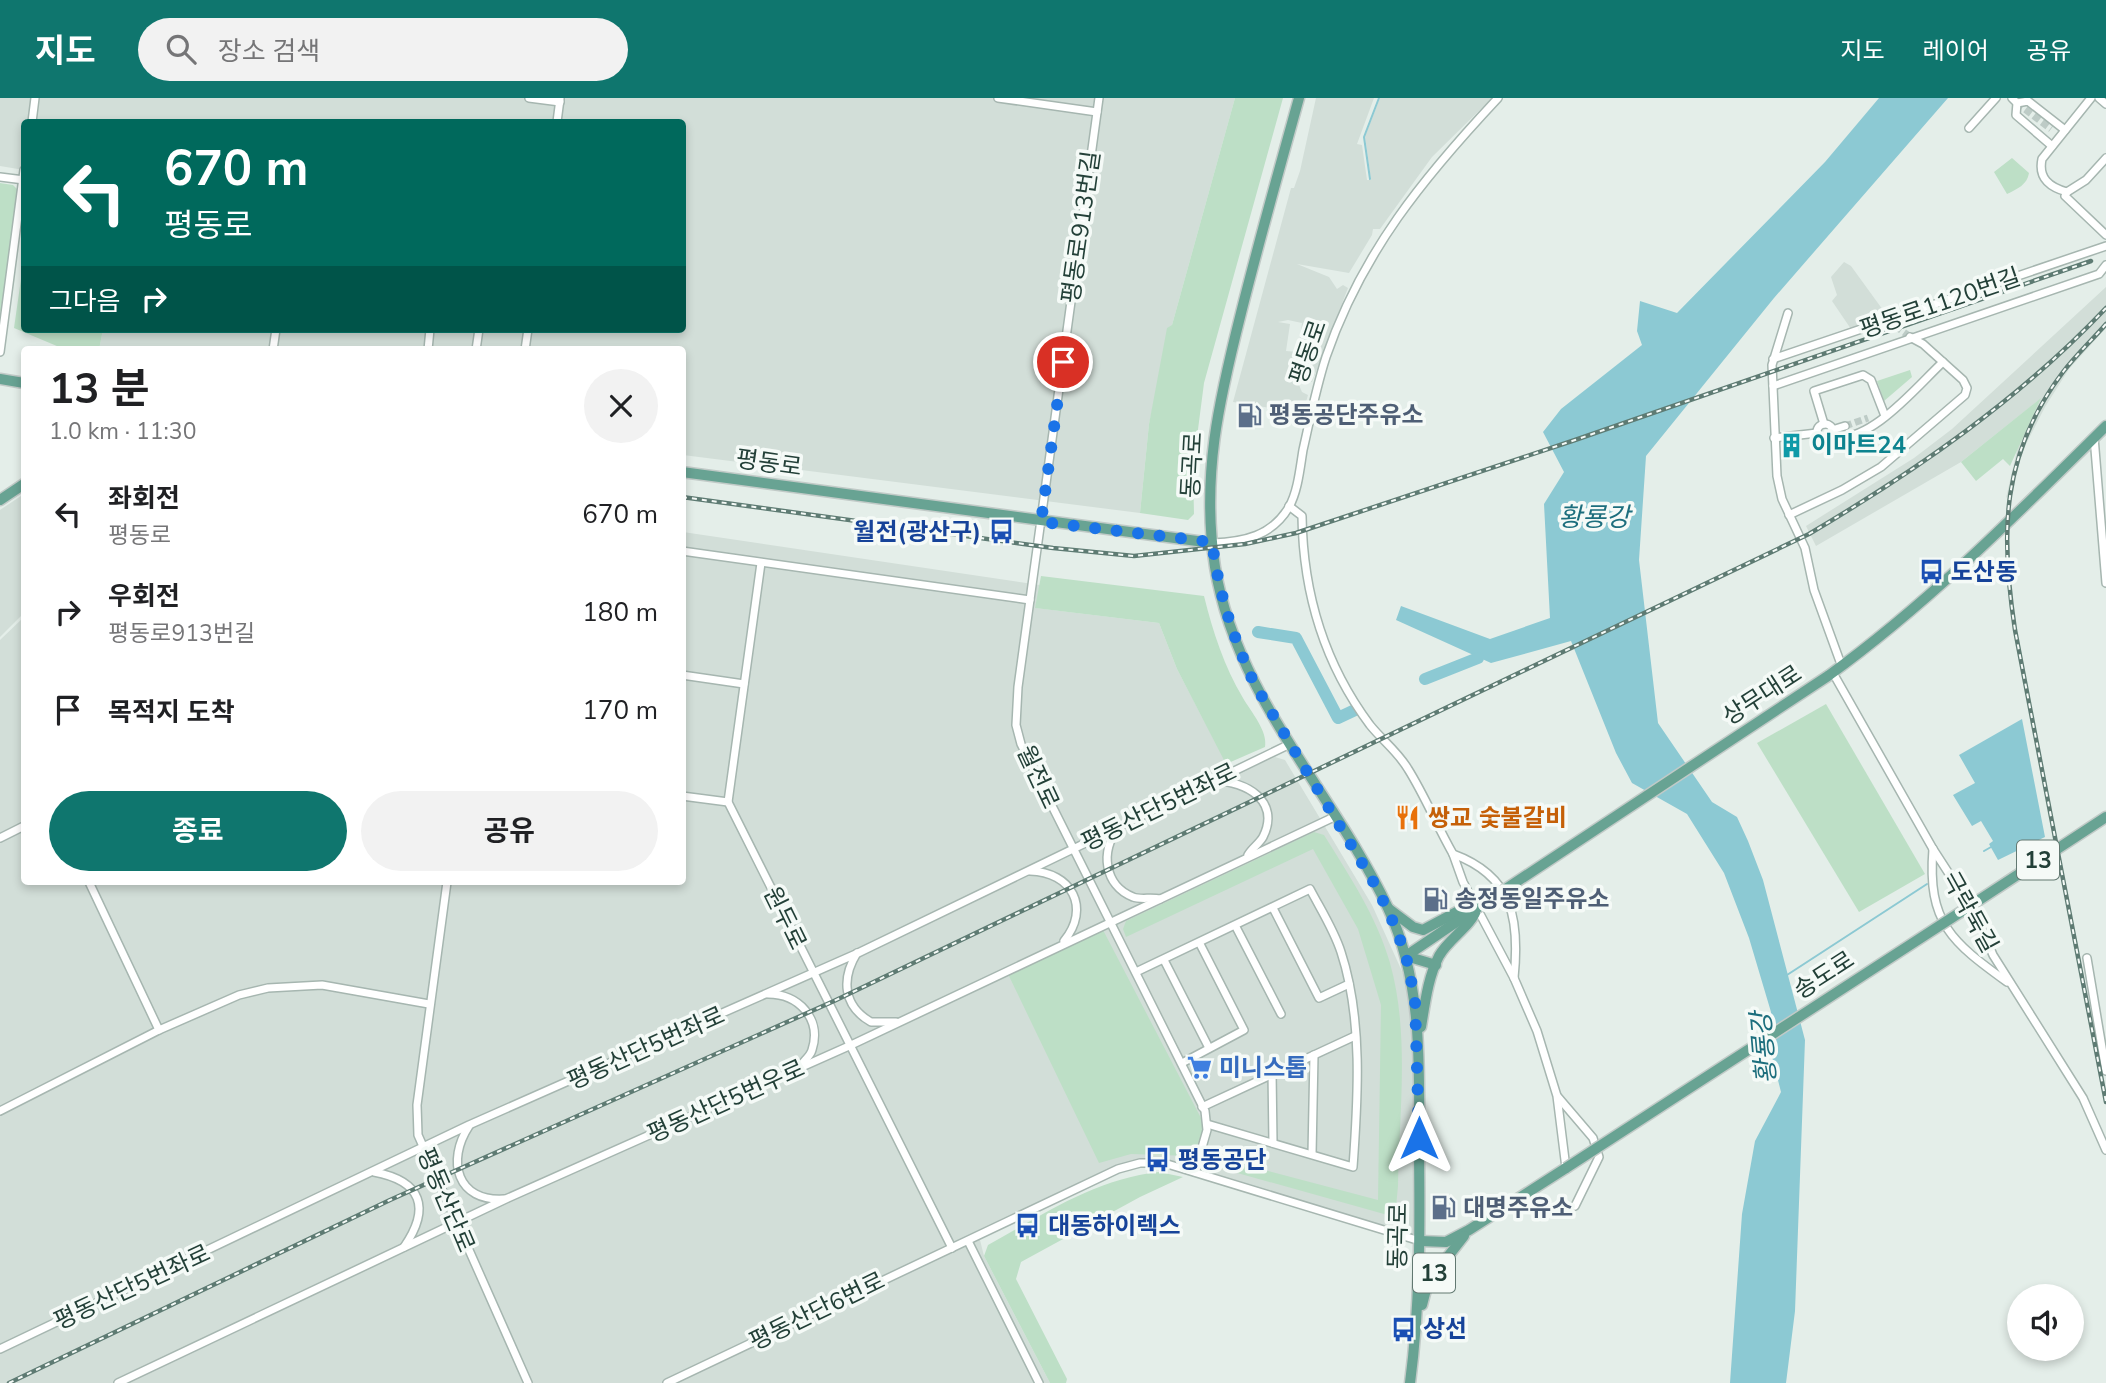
<!DOCTYPE html>
<html lang="ko">
<head>
<meta charset="utf-8">
<style>
  body { margin:0; font-family:"Nunito Sans","Noto Sans KR",sans-serif; background:#f2f2f2; color:#202124; height:100vh; display:flex; flex-direction:column; font-size:26px; white-space:nowrap }
  * { box-sizing:border-box; margin:0 }
  p { font-size:23px; color:#757577 }
  .icon { flex:none; width:38px; height:38px; fill:none; stroke:currentColor; stroke-width:2; stroke-linecap:round; stroke-linejoin:round }
  .map { position:relative; flex:1; overflow:hidden }
  .sheet { position:absolute; left:21px; top:248px; width:665px; height:539px; display:flex; flex-direction:column; background:#fff; border-radius:7px; box-shadow:0 4px 10px #0003 }
  .sheet>* { flex:none }
  .banner { position:absolute; left:21px; top:21px; width:665px; height:214px; border-radius:7px; box-shadow:0 4px 10px #0003; background:#00695c; color:#fff; overflow:hidden }
  .tools { position:absolute; left:2007px; top:1186px; display:grid; gap:14px }
  .tools a { display:grid; place-items:center; width:77px; height:77px; border-radius:50%; background:#fff; box-shadow:0 4px 10px #0003; font-size:35px }
  .pin { position:absolute; display:grid; place-items:center; width:60px; height:60px; color:#fff; margin:-30px; border:4px solid #fff; border-radius:50%; box-shadow:0 2px 7px #0007 }
  .me { position:absolute; width:77px; margin:-38px; rotate:0deg; stroke-linejoin:round; filter:drop-shadow(0 0 5px #0008) }
  .turn { display:flex; align-items:center; gap:24px; height:147px; padding:0 28px; font-size:32px }
  .turn .icon { width:91px; height:91px; stroke-width:2.5 }
  .turn b { display:block; font-size:49px; line-height:60px }
  .then { display:flex; align-items:center; height:66px; padding:0 28px; background:#0003; gap:14px; font-size:26px }
  .round { display:grid; place-items:center; flex:none; width:74px; height:74px; border-radius:37px; background:#f2f2f2 }
  .headline { display:flex; align-items:center; justify-content:space-between; height:119px; padding:0 28px }
  h1 { font-size:42px; font-weight:700; line-height:52px }
  .primary-button { display:flex; gap:14px; margin-top:auto; padding:14px 28px }
  .primary-button a { flex:1; height:80px; border-radius:42px; background:#0f766e; color:#fff; font-size:28px; font-weight:700; line-height:80px; text-align:center }
  .primary-button a+a { background:#f2f2f2; color:#202124 }
  ul { padding:0; list-style:none }
  li { display:flex; align-items:center; gap:21px; height:98px; padding:0 28px }
  li div { flex:1 }
  li b { display:block; font-size:26px }
  li em { font-style:normal }
  header { display:flex; align-items:center; gap:42px; box-sizing:border-box; height:98px; padding:0 35px; background:#0f766e; color:#fff }
  header strong { font-size:33px }
  nav { display:flex; gap:38px; margin-inline-start:auto; font-size:24px }
  .search { width:490px; height:63px; background:#f2f2f2; display:flex; align-items:center; gap:18px; box-sizing:border-box; padding:0 24px; border-radius:38px; color:#757577; font-size:26px }
  .map>svg:first-child { display:block }
  .built { fill:#d2ded8; fill-rule:evenodd }
  .green { fill:#bddfc6 }
  .water { fill:#8cc9d3 }
  .lines { fill:none; stroke-linecap:round; stroke-linejoin:round }
  .stream { stroke:#8cc9d3; stroke-width:2 }
  .river { stroke:#8cc9d3; stroke-width:12 }
  .minor-tunnel { stroke:#bdcbc6; stroke-width:7; stroke-dasharray:7 3.5; stroke-linecap:butt }
  .minor-casing { stroke:#a6b6b0; stroke-width:10 }
  .major-casing { stroke:#c1cac7; stroke-width:13 }
  .minor { stroke:#fff; stroke-width:7 }
  .major { stroke:#68a393; stroke-width:10 }
  .rail-casing { stroke:#5e7b73; stroke-width:4.5 }
  .rail { stroke:#f5faf7; stroke-width:2; stroke-dasharray:5; stroke-linecap:butt }
  .major-bridge-casing { stroke:#c1cac7; stroke-width:13; stroke-linecap:butt }
  .major-bridge { stroke:#68a393; stroke-width:10 }
  .route { stroke:#1a73e8; stroke-width:12; stroke-dasharray:0 21.6 }
  .labels { text-anchor:middle; dominant-baseline:central; stroke-width:7; stroke-linejoin:round; paint-order:stroke }
  .shield { fill:#f5faf7; stroke:#627871; stroke-width:2 }
  .shield-label { font-size:23px; font-weight:bold; fill:#234038 }
  .street-label { font-size:24px; fill:#234038; stroke:#f5faf7 }
  .service-label { font-size:24px; font-weight:bold; fill:#4e5e75; stroke:#f5faf7; text-anchor:start }
  .culture-label { font-size:24px; font-weight:bold; fill:#0d838f; stroke:#f5faf7; text-anchor:start }
  .transit-label { font-size:24px; font-weight:bold; fill:#164399; stroke:#f5faf7; text-anchor:start }
  .food-label { font-size:24px; font-weight:bold; fill:#c56008; stroke:#f5faf7; text-anchor:start }
  .shop-label { font-size:24px; font-weight:bold; fill:#366cbe; stroke:#f5faf7; text-anchor:start }
  .water-label { font-size:26px; font-style:italic; fill:#1c6e7d; stroke:#f5faf7 }
</style>
</head>
<body>
<header>
<strong>지도</strong>
<div class="search"><svg class="icon" aria-label="search" viewBox="0 0 24 24"><circle cx="10" cy="10" r="6"/><path d="M15 15l6 6"/></svg>장소 검색</div>
<nav><a>지도</a><a>레이어</a><a>공유</a></nav>
</header>
<div class="map">
<svg width="2106" height="1285" viewBox="0 0 2106 1285">
  <rect width="100%" height="100%" fill="#e4eee9"/>
  <g class="built">
    <polygon points="0,0 1235,0 1172,227 1149,326 1140,415 683,357 682,252 99,252 103,231 682,231 682,24 24,24 24,72 0,68"/>
    <path d="M1316 0H1374L1357 46 1362 47 1367 82H1371L1365 38 1380 0H1492L1432 59 1380 131H1373L1372 137 1349 175 1297 166 1329 179 1337 191 1343 187 1348 190 1312 284 1296 280 1302 294 1308 297 1303 315 1233 304 1291 90H1294L1300 73ZM1288 222 1302 225 1298 254 1286 253 1290 226 1278 224Z"/>
    <polygon points="1844,164 1851,168 1888,219 1851,231 1832,203 1837,197 1831,179"/>
    <polygon points="2106,189 2106,230 2069,271 2045,309 2023,352 2011,395 2006,400 2018,348 2040,301 1961,364 1816,448 1806,428 1914,360 1952,331"/>
    <polygon points="24,396 24,515 0,539 0,412"/>
    <polygon points="683,434 1040,487 1036,510 1159,525 1177,571 1233,678 1275,659 1285,662 1372,807 1415,902 1420,1143 1164,1065 1118,1071 979,1138 984,1158 1050,1285 0,1285 0,542 24,519 24,784 682,784"/>
  </g>
  <g class="green">
    <polygon points="1235,0 1283,0 1204,285 1193,370 1194,416 1188,422 1140,415 1149,326 1167,230 1172,227"/>
    <path d="M2012 60 2029 75C2027 87 2017 91 2007 96L1994 74Z"/>
    <polygon points="0,85 13,87 19,93 0,218"/>
    <polygon points="24,160 24,231 103,231 99,252 64,251 14,230"/>
    <polygon points="1910,272 1912,279 1884,303 1877,283"/>
    <polygon points="2041,300 2010,368 2003,361 1976,383 1961,364"/>
    <path d="M1041 478 1204 498C1213 534 1224 568 1243 600 1251 614 1268 633 1265 649L1226 666 1177 571 1159 525 1035 510Z"/>
    <polygon points="1826,606 1925,776 1859,814 1757,645"/>
    <path d="M1314 734 1324 737C1349 777 1377 819 1390 865 1410 936 1399 1015 1398 1088L1396 1109 1384 1116 1216 1069 1211 1058 1378 1102 1381 907 1358 831 1313 751 1126 839 1123 831 1126 823Z"/>
    <polygon points="1103,832 1202,1022 1202,1035 1195,1055 1190,1058 1131,1056 1099,1065 1008,876"/>
    <path d="M1159 1074 1183 1079 1140 1099 1021 1164 1016 1181 1067 1281 1066 1285H1050L984 1158 988 1147C1044 1116 1095 1081 1159 1074Z"/>
  </g>
  <g class="water">
    <polygon points="1879,0 1948,0 1774,200 1646,358 1639,462 1658,625 1712,704 1737,719 1748,743 1763,782 1805,942 1795,1213 1786,1285 1730,1285 1742,1116 1755,1043 1781,994 1771,955 1771,914 1749,840 1724,775 1687,716 1632,685 1616,655 1571,543 1491,565 1396,522 1401,508 1490,541 1550,520 1544,406 1564,374 1543,334 1561,311 1642,247 1637,233 1640,203 1677,215 1825,64"/>
    <polygon points="2022,621 2045,739 1998,762 1989,746 1993,743 1981,723 1972,728 1953,697 1975,685 1959,657"/>
  </g>
  <g class="lines">
    <g class="stream">
      <polyline points="1370,81 1364,39 1379,0"/>
      <polyline points="1984,753 1991,749"/>
      <polyline points="1787,877 1927,786"/>
    </g>
    <g class="river">
      <polyline points="1258,534 1296,540 1338,620 1355,612"/>
      <polyline points="1425,581 1478,560"/>
    </g>
    <g class="minor-tunnel">
      <polyline points="2017,5 2051,31"/>
      <polyline points="1887,222 1909,238"/>
      <polyline points="1845,328 1868,320"/>
    </g>
    <defs>
      <g id="minor">
        <polyline points="529,0 560,4"/>
        <polyline points="998,0 1097,14"/>
        <polyline points="1099,0 1018,589 1016,627 1021,646 1205,1013 1207,1032 1195,1074"/>
        <polyline points="2012,0 2017,5 2016,17 2052,48"/>
        <path d="M2091 0 2042 61C2038 80 2049 89 2067 94L2086 82 2106 60"/>
        <polyline points="2099,0 2106,6"/>
        <polyline points="2017,5 2028,3 2065,32"/>
        <polyline points="32,24 35,0"/>
        <polyline points="557,24 560,1"/>
        <polyline points="1969,30 1996,0"/>
        <polyline points="0,79 24,82"/>
        <polyline points="2067,94 2065,98 2106,137"/>
        <polyline points="1788,215 1772,267 1777,378 1782,401 1805,450 1814,492 1842,569"/>
        <polyline points="273,252 276,231"/>
        <polyline points="428,252 430,231"/>
        <polyline points="476,252 479,231"/>
        <polyline points="525,252 528,231"/>
        <polyline points="0,254 24,72"/>
        <polyline points="1773,261 2106,148"/>
        <polyline points="1773,288 2099,176 2106,167"/>
        <polyline points="1824,326 1814,293 1863,277 1871,282 1885,318"/>
        <circle cx="1825" cy="334" r="8"/>
        <polyline points="1832,332 1845,328"/>
        <path d="M1831 338C1868 349 1918 287 1943 264"/>
        <polyline points="2094,339 2106,485"/>
        <polyline points="1774,340 1817,335"/>
        <path d="M1289 408 1302 418C1303 495 1323 564 1370 627 1382 642 1398 654 1408 671 1425 698 1437 728 1453 756 1513 778 1520 821 1514 880"/>
        <polyline points="1789,417 1842,392 1881,369 1965,297 1967,290 1963,282 1923,246 1910,239"/>
        <path d="M1212 445C1244 444 1272 438 1289 409 1298 393 1300 370 1303 352 1310 321 1316 290 1326 259 1362 154 1424 79 1498 0"/>
        <polyline points="682,453 1030,502"/>
        <polyline points="761,465 728,704 952,1150"/>
        <polyline points="1833,575 1933,751 1977,819 1993,857 2083,1000 2106,1052"/>
        <polyline points="682,577 744,586"/>
        <path d="M1215 683C1246 683 1281 703 1263 739 1259 746 1252 750 1248 757"/>
        <polyline points="682,698 728,704"/>
        <path d="M1118 731C1100 752 1104 788 1133 799 1140 802 1151 799 1160 801"/>
        <polyline points="0,740 24,728"/>
        <path d="M1933 751C1927 825 1952 844 2007 884"/>
        <polyline points="1453,756 1463,784 1514,880 1537,933 1557,998 1566,1070"/>
        <path d="M1030 773C1072 774 1091 810 1064 843"/>
        <polyline points="89,784 159,932"/>
        <polyline points="447,784 417,1007 418,1037 528,1285"/>
        <polyline points="1273,810 1319,900 1349,886"/>
        <polyline points="1236,829 1281,916"/>
        <path d="M857 855C841 881 843 908 871 924H896"/>
        <polyline points="2087,860 2106,973"/>
        <polyline points="1164,862 1209,950"/>
        <path d="M1136 874 1310 791C1321 812 1334 832 1341 854 1363 921 1358 1000 1353 1069L1207 1026"/>
        <path d="M768 896C799 896 822 921 812 952 810 959 803 963 799 970"/>
        <polyline points="1182,965 1244,932 1200,846"/>
        <polyline points="1272,974 1273,1045"/>
        <polyline points="1558,999 1593,1040 1599,1059 1575,1108"/>
        <polyline points="1202,1009 1355,938"/>
        <polyline points="0,1013 159,932 239,897 268,890 322,887 429,906"/>
        <path d="M469 1028C446 1063 457 1104 504 1101"/>
        <polyline points="1312,1056 1314,957"/>
        <path d="M374 1074C422 1083 431 1110 404 1149"/>
        <polyline points="968,1143 1039,1285"/>
        <polyline points="0,1251 469,1027 858,855 1290,646"/>
        <polyline points="118,1285 508,1100 849,948 1334,719"/>
        <polyline points="667,1285 1118,1071 1140,1065 1164,1065 1420,1143"/>
      </g>
      <g id="major">
        <path d="M1299 0C1279 72 1259 143 1241 215 1219 302 1201 379 1215 469 1236 599 1334 695 1388 810 1424 887 1419 973 1419 1056 1420 1132 1420 1209 1410 1285"/>
        <polyline points="0,281 24,285"/>
        <polyline points="682,374 1212,445"/>
        <polyline points="0,402 24,386"/>
        <path d="M1828 578C1929 505 2018 415 2106 328"/>
        <polyline points="1970,808 2106,719"/>
        <polyline points="1389,811 1413,829 1423,832 1466,809 1477,810"/>
        <polyline points="1406,858 1477,810"/>
        <polyline points="1406,858 1436,867"/>
        <path d="M1421 929C1425 905 1428 879 1439 858 1449 840 1472 828 1477 810"/>
        <polyline points="1420,1143 1446,1144 1469,1132 1566,1070"/>
        <polyline points="1422,1207 1428,1184 1464,1138"/>
      </g>
    </defs>
    <use href="#minor" class="minor-casing"/>
    <use href="#major" class="major-casing"/>
    <use href="#minor" class="minor"/>
    <use href="#major" class="major"/>
    <defs>
      <g id="rail">
        <path d="M2106 226C2092 242 2076 257 2063 274 2001 356 2000 435 2015 532L2106 1004"/>
        <polyline points="682,399 1053,450 1134,458 1245,446 1296,435 1575,342 2091,163"/>
        <path d="M9 1285 390 1102 834 903 1809 436C1917 372 2020 301 2106 210"/>
      </g>
    </defs>
    <use href="#rail" class="rail-casing"/>
    <use href="#rail" class="rail"/>
    <defs>
      <g id="major-bridge">
        <polyline points="1477,810 1828,578"/>
        <polyline points="1566,1070 1970,808"/>
      </g>
    </defs>
    <use href="#major-bridge" class="major-bridge-casing"/>
    <use href="#major-bridge" class="major-bridge"/>
  </g>
  <g class="lines">
    <path class="route" d="M1063 264 1041 424 1212 444C1219 496 1233 540 1255 587L1377 790 1395 828 1406 858 1415 902 1419 1040"/>
  </g>
  <defs>
    <symbol id="fuel-bare" viewBox="-9 -9 18 18"><path d="M-5.5-6h7V0h2V4h1.3V-2.5L3-4.5l.8-.8L6-3V5H2.5V1h-1V6h-7ZM-4.2-4.7v3.2H.2V-4.7Z" fill="#5c6f8a" stroke="#f5faf7" stroke-width="2.5" paint-order="stroke"/></symbol>
    <symbol id="building-bare" viewBox="-9 -9 18 18"><path d="M-4-6H4V6H1V3H-1V6H-4ZM-2.5-4.3h1.7v1.8h-1.7ZM.8-4.3h1.7v1.8H.8ZM-2.5-1h1.7V.8h-1.7ZM.8-1h1.7V.8H.8Z" fill="#0f9aa8" stroke="#f5faf7" stroke-width="2.5" paint-order="stroke"/></symbol>
    <symbol id="bus-bare" viewBox="-9 -9 18 18"><path d="M-5-6H5V4H4V6H2V4H-2V6H-4V4H-5ZM-3.5-4V0h7V-4ZM-3.5 1.2v1.5H-2V1.2ZM2 1.2v1.5H3.5V1.2Z" fill="#1a4fb4" stroke="#f5faf7" stroke-width="2.5" paint-order="stroke"/></symbol>
    <symbol id="restaurant-bare" viewBox="-9 -9 18 18"><path d="M-5-6h1v4h1v-4h1v4h1v-4h1v5L-1.5 .5V6h-2V.5L-5-1ZM5-6V6H3V1.5H1.5Q1.5-4 5-6Z" fill="#e8710a" stroke="#f5faf7" stroke-width="2.5" paint-order="stroke"/></symbol>
    <symbol id="supermarket-bare" viewBox="-9 -9 18 18"><path d="M-6-5.5h2.5l.6 2H6L4.5 2H-2.5L-4.4-4H-6ZM-1.5 3.2a1.3 1.3 0 1 0 .1 0ZM3 3.2a1.3 1.3 0 1 0 .1 0Z" fill="#3f7fe0" stroke="#f5faf7" stroke-width="2.5" paint-order="stroke"/></symbol>
  </defs>
  <g fill-rule="evenodd">
    <use href="#fuel-bare" x="1232" y="300" width="35" height="35"/>
    <use href="#building-bare" x="1774" y="330" width="35" height="35"/>
    <use href="#bus-bare" x="984" y="416" width="35" height="35"/>
    <use href="#bus-bare" x="1914" y="456" width="35" height="35"/>
    <use href="#restaurant-bare" x="1390" y="702" width="35" height="35"/>
    <use href="#fuel-bare" x="1418" y="784" width="35" height="35"/>
    <use href="#supermarket-bare" x="1182" y="952" width="35" height="35"/>
    <use href="#bus-bare" x="1140" y="1044" width="35" height="35"/>
    <use href="#fuel-bare" x="1426" y="1092" width="35" height="35"/>
    <use href="#bus-bare" x="1010" y="1110" width="35" height="35"/>
    <use href="#bus-bare" x="1386" y="1214" width="35" height="35"/>
  </g>
  <g class="labels">
    <g class="shield">
      <rect x="2017" y="742.5" width="42" height="39" rx="5"/>
      <rect x="1413" y="1155.5" width="42" height="39" rx="5"/>
    </g>
    <g class="shield-label">
      <text x="2038" y="762">13</text>
      <text x="1434" y="1175">13</text>
    </g>
    <g class="street-label">
      <text transform="translate(1081 129) rotate(-82)">평동로913번길</text>
      <text transform="translate(1940 205) rotate(-19)">평동로1120번길</text>
      <text transform="translate(1308 254) rotate(-71)">평동로</text>
      <text transform="translate(769 365) rotate(8)">평동로</text>
      <text transform="translate(1192 367) rotate(-87)">동곡로</text>
      <text transform="translate(1762 597) rotate(-33)">상무대로</text>
      <text transform="translate(1038 679) rotate(65)">월전로</text>
      <text transform="translate(1159 709) rotate(-26)">평동산단5번좌로</text>
      <text transform="translate(1970 814) rotate(61)">극락둑길</text>
      <text transform="translate(785 820) rotate(64)">원두로</text>
      <text transform="translate(1824 877) rotate(-33)">송도로</text>
      <text transform="translate(646 950) rotate(-24)">평동산단5번좌로</text>
      <text transform="translate(726 1003) rotate(-24)">평동산단5번우로</text>
      <text transform="translate(446 1102) rotate(67)">평동산단로</text>
      <text transform="translate(1398 1138) rotate(-89)">동곡로</text>
      <text transform="translate(132 1189) rotate(-25)">평동산단5번좌로</text>
      <text transform="translate(817 1213) rotate(-26)">평동산단6번로</text>
    </g>
    <g class="service-label">
      <text x="1269" y="317">평동공단주유소</text>
      <text x="1455" y="801">송정동일주유소</text>
      <text x="1463" y="1110">대명주유소</text>
    </g>
    <g class="culture-label">
      <text x="1811" y="347">이마트24</text>
    </g>
    <g class="transit-label">
      <text x="981" y="434" text-anchor="end">월전(광산구)</text>
      <text x="1951" y="474">도산동</text>
      <text x="1178" y="1062">평동공단</text>
      <text x="1048" y="1128">대동하이렉스</text>
      <text x="1423" y="1231">상선</text>
    </g>
    <g class="food-label">
      <text x="1428" y="720">쌍교 숯불갈비</text>
    </g>
    <g class="shop-label">
      <text x="1219" y="970">미니스톱</text>
    </g>
    <g class="water-label">
      <text x="1594" y="419">황룡강</text>
      <text transform="translate(1764 950) rotate(-95)">황룡강</text>
    </g>
  </g>
</svg>
<div class="tools">
<a><svg class="icon" aria-label="sound" viewBox="0 0 24 24"><path d="M4 9h4l5-4v14l-5-4H4zM17 9q2 3 0 6"/></svg></a>
</div>
<div class="pin" style="left:1063px;top:264px;background:#d93025"><svg class="icon" aria-label="arrive" viewBox="0 0 24 24"><path d="M6 21V4h12l-3 4 3 4H6"/></svg></div>
<svg class="me" style="left:1419px;top:1040px" viewBox="-20 -20 40 40"><path d="M0-17L14 15 0 8-14 15z" fill="#1a73e8" stroke="#fff" stroke-width="4"/></svg>
<div class="banner">
<div class="turn"><svg class="icon" aria-label="left" viewBox="0 0 24 24"><path d="M17 20v-9H6M10 6l-5 5 5 5"/></svg><div><b>670 m</b>평동로</div></div>
<div class="then">그다음<svg class="icon" aria-label="right" viewBox="0 0 24 24"><path d="M7 20v-9h11M14 6l5 5-5 5"/></svg></div>
</div>
<section class="sheet">
<div class="headline"><div><h1>13 분</h1><p>1.0 km · 11:30</p></div><a class="round"><svg class="icon" aria-label="close" viewBox="0 0 24 24"><path d="M6 6l12 12M18 6L6 18"/></svg></a></div>
<ul>
<li><svg class="icon" aria-label="left" viewBox="0 0 24 24"><path d="M17 20v-9H6M10 6l-5 5 5 5"/></svg><div><b>좌회전</b><p>평동로</p></div><em>670 m</em></li>
<li><svg class="icon" aria-label="right" viewBox="0 0 24 24"><path d="M7 20v-9h11M14 6l5 5-5 5"/></svg><div><b>우회전</b><p>평동로913번길</p></div><em>180 m</em></li>
<li><svg class="icon" aria-label="arrive" viewBox="0 0 24 24"><path d="M6 21V4h12l-3 4 3 4H6"/></svg><div><b>목적지 도착</b></div><em>170 m</em></li>
</ul>
<div class="primary-button"><a>종료</a><a>공유</a></div>
</section>
</div>
</body>
</html>
